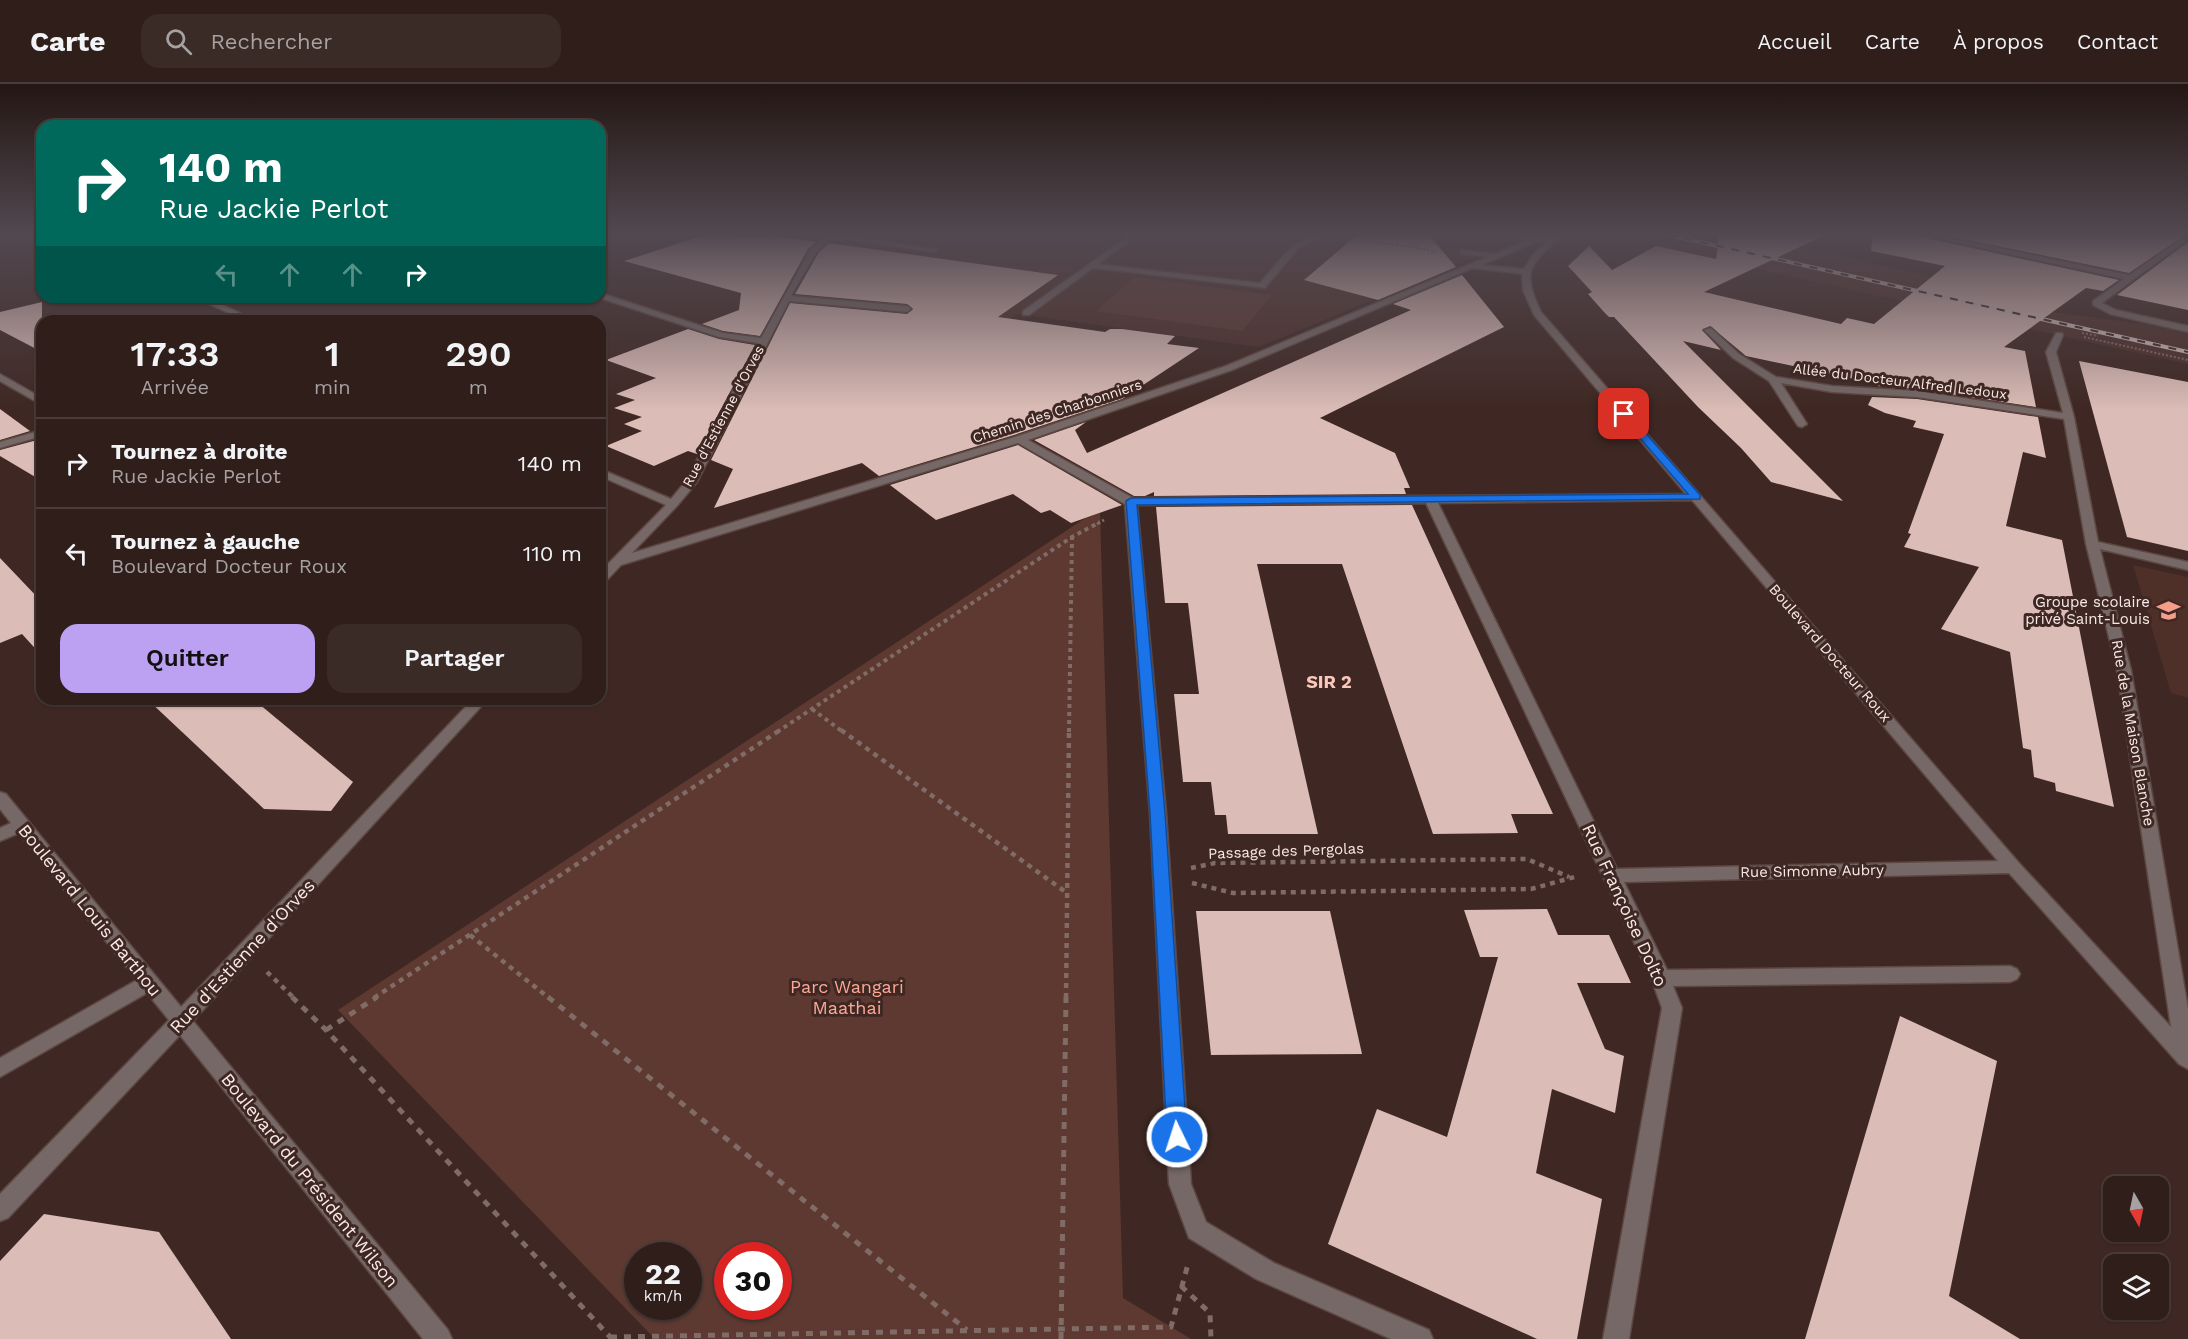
<!DOCTYPE html>
<html lang="fr">
<head>
<meta charset="utf-8">
<style>
  body { margin:0; font-family:"Work Sans",sans-serif; background:#3b2b27; color:#f1f3f6; height:100vh; display:flex; flex-direction:column; font-size:22px; white-space:nowrap }
  * { box-sizing:border-box; margin:0 }
  p { font-size:20px; color:#a7a2a2 }
  .icon { flex:none; width:33px; height:33px; fill:none; stroke:currentColor; stroke-width:2; stroke-linecap:round; stroke-linejoin:round }
  .map { position:relative; flex:1; overflow:hidden }
  .details { position:absolute; left:36px; top:231px; width:570px; height:390px; display:flex; flex-direction:column; background:#2f1e1a; border-radius:18px; box-shadow:0 2px 4px #0004,0 0 0 2px #4a3c39 }
  .details>* { flex:none }
  .top-card { position:absolute; left:36px; top:36px; width:570px; height:183px; border-radius:18px; box-shadow:0 2px 4px #0004,0 0 0 2px #4a3c39; background:#00695c; color:#fff; overflow:hidden }
  .needle { width:39px; rotate:171deg }
  .fabs { position:absolute; left:2103px; top:1092px; display:grid; gap:12px }
  .fabs a { display:grid; place-items:center; width:66px; height:66px; border-radius:12px; background:#2f1e1a; box-shadow:0 2px 4px #0004,0 0 0 2px #4a3c39; font-size:30px }
  .speed { position:absolute; left:624px; top:1158px; display:flex; gap:12px; font-size:30px; font-weight:700; text-align:center }
  .speed>* { display:grid; place-content:center; width:78px; height:78px; border-radius:50%; background:#2f1e1a; box-shadow:0 2px 4px #0004,0 0 0 2px #4a3c39; line-height:1 }
  .speed small { font-size:15px; font-weight:400 }
  .speed .limit { border:9px solid #d22; background:#fff; color:#111 }
  .pin { position:absolute; display:grid; place-items:center; width:51px; height:51px; color:#fff; margin:-26px; border-radius:12px; box-shadow:0 3px 9px #0006 }
  .me { position:absolute; width:66px; margin:-33px; rotate:356deg; stroke-linejoin:round; filter:drop-shadow(0 0 4px #0008) }
  .turn { display:flex; align-items:center; gap:21px; height:126px; padding:0 24px; font-size:27px }
  .turn .icon { width:78px; height:78px; stroke-width:2.5 }
  .turn b { display:block; font-size:42px; line-height:51px }
  .lanes { display:flex; align-items:center; height:57px; padding:0 24px; background:#0003; justify-content:center; gap:30px; direction:ltr }
  .lanes .off { opacity:.35 }
  .eta { display:flex; justify-content:space-evenly; align-items:center; height:102px; text-align:center }
  .eta b { font-size:36px; font-weight:600; line-height:42px }
  .primary-button { display:flex; gap:12px; margin-top:auto; padding:12px 24px }
  .primary-button a { flex:1; height:69px; border-radius:18px; background:#bca0f2; color:#111; font-size:24px; font-weight:600; line-height:69px; text-align:center }
  .primary-button a+a { background:#3b2b27; color:#f1f3f6 }
  ul { padding:0; list-style:none }
  li { display:flex; align-items:center; gap:18px; height:90px; padding:0 24px; border-top:2px solid #4a3c39 }
  li div { flex:1 }
  li b { display:block; font-size:22px }
  li em { font-style:normal }
  header { display:flex; align-items:center; gap:36px; box-sizing:border-box; height:84px; padding:0 30px; background:#2f1e1a; border-bottom:2px solid #4a3c39 }
  header strong { font-size:28px }
  nav { display:flex; gap:33px; margin-inline-start:auto; font-size:21px }
  .search { width:420px; height:54px; background:#3b2b27; display:flex; align-items:center; gap:15px; box-sizing:border-box; padding:0 21px; border-radius:18px; color:#a7a2a2; font-size:22px }
  .map>svg:first-child { display:block }
  .built { fill:#4e3029 }
  .green { fill:#5d3931; fill-rule:evenodd }
  .building { fill:#dbbcb6 }
  .lines { fill:none; stroke-linecap:round; stroke-linejoin:round }
  .minor-casing { stroke:#5d4742; stroke-width:3 }
  .path-far4 { stroke:#806b67; stroke-width:2; stroke-dasharray:2 2; stroke-linecap:butt }
  .path-far3 { stroke:#806b67; stroke-width:3; stroke-dasharray:3 3; stroke-linecap:butt }
  .path-far2 { stroke:#806b67; stroke-width:4; stroke-dasharray:4 4; stroke-linecap:butt }
  .path-far1 { stroke:#806b67; stroke-width:4.5; stroke-dasharray:5 5; stroke-linecap:butt }
  .path { stroke:#806b67; stroke-width:5; stroke-dasharray:7 7; stroke-linecap:butt }
  .minor { fill:#756866; fill-rule:evenodd }
  .rail-casing { stroke:#cebdb9; stroke-width:4 }
  .rail { stroke:#3f2823; stroke-width:2; stroke-dasharray:8; stroke-linecap:butt }
  .route { fill:#1a73e8; stroke:#114b97; stroke-width:1.5 }
  .labels { text-anchor:middle; dominant-baseline:central; stroke-width:6; stroke-linejoin:round; paint-order:stroke }
  .far-street-label { font-size:14px; fill:#f9e9e6; stroke:#3f2823 }
  .poi-label { font-size:15px; fill:#f9e9e6; stroke:#3f2823; text-anchor:end }
  .street-label { font-size:15px; fill:#f9e9e6; stroke:#3f2823 }
  .quarter-label { font-size:18px; font-weight:bold; fill:#fac7bc; stroke:#3f2823 }
  .near-street-label { font-size:18px; fill:#f9e9e6; stroke:#3f2823 }
  .near-park-label { font-size:18px; fill:#fea794; stroke:#3f2823 }
</style>
</head>
<body>
<header>
<strong>Carte</strong>
<div class="search"><svg class="icon" aria-label="search" viewBox="0 0 24 24"><circle cx="10" cy="10" r="6"/><path d="M15 15l6 6"/></svg>Rechercher</div>
<nav><a>Accueil</a><a>Carte</a><a>À propos</a><a>Contact</a></nav>
</header>
<div class="map">
<svg width="2188" height="1255" viewBox="0 0 2188 1255">
  <rect width="100%" height="100%" fill="#3f2823"/>
  <g class="built">
    <polygon points="854,151 1346,151 1488,168 1259,263 1018,230 995,244 810,221 842,162"/>
    <polygon points="1615,151 1749,151 1928,192 1932,201 2052,228 2144,240 2188,250 2188,280 1612,153"/>
    <polygon points="2133,481 2188,493 2188,614 2171,609"/>
  </g>
  <g class="green">
    <polygon points="1135,193 1272,211 1242,247 1096,227"/>
    <path d="M1100 429 1123 1214 1191 1255H655L338 926 1084 435ZM638 1172H688V1222H638ZM728 1172H778V1222H728Z"/>
  </g>
  <g class="building">
    <polygon points="705,151 761,153 765,151 816,158 808,165 760,252 723,247 702,240 739,226 741,209 624,177"/>
    <polygon points="1357,151 1429,151 1456,183 1378,216 1304,196"/>
    <polygon points="1719,151 1825,151 1704,208 1841,240 1847,234 1874,240 1945,182 1871,167 1873,151 1920,151 1922,153 2119,196 2103,207 2086,204 2004,263 2025,267 2036,323 1917,305 1877,302 1878,300 1746,272 1710,242 1702,246 1721,266 1683,257 1843,417 1771,398 1741,364 1698,323 1614,233 1609,233 1604,228 1588,210 1592,208 1568,182 1589,162 1612,186 1656,162 1716,175"/>
    <polygon points="1944,151 2185,151 2129,189"/>
    <polygon points="2188,158 2188,226 2117,211"/>
    <polygon points="829,159 1058,191 998,233 1105,248 1110,245 1122,245 1175,252 1167,260 1199,264 1122,315 1014,351 879,392 862,379 714,424 733,385 711,376 790,219 907,230 913,225 907,220 795,210 819,168"/>
    <polygon points="1462,191 1504,243 1320,334 1395,369 1410,404 1404,404 1406,410 1154,412 1154,408 1145,412 1134,412 1034,356 1086,338 1075,346 1087,369 1411,226 1393,220"/>
    <polygon points="42,218 42,268 0,246 0,228"/>
    <polygon points="688,245 719,255 755,261 697,370 688,367 654,382 606,362 642,347 624,340 642,333 614,324 635,316 616,310 656,294 606,276"/>
    <polygon points="2079,277 2188,298 2188,467 2127,453"/>
    <polygon points="1872,313 1917,315 2038,333 2046,374 2023,368 2006,442 2062,456 2114,723 2056,707 2055,699 2034,693 2031,666 2023,664 2010,568 1941,545 1979,483 1904,463 1911,450 1908,449 1944,350 1913,343 1916,337 1885,329 1868,321"/>
    <polygon points="0,325 30,347 0,356"/>
    <polygon points="41,355 42,397 0,372 0,366"/>
    <polygon points="1018,361 1122,421 1071,439 1050,426 1041,429 1013,410 936,436 890,401"/>
    <polygon points="1412,421 1553,730 1511,730 1518,749 1433,750 1342,480 1257,480 1318,750 1228,750 1226,731 1215,731 1211,698 1183,698 1174,610 1199,610 1188,519 1165,519 1156,423"/>
    <polygon points="0,474 42,518 42,572 22,550 0,559"/>
    <polygon points="147,615 253,615 353,698 331,727 264,725"/>
    <polygon points="1547,825 1558,851 1609,851 1631,899 1577,899 1605,965 1624,972 1615,1029 1552,1005 1536,1089 1602,1115 1577,1255 1537,1255 1328,1160 1377,1025 1447,1053 1498,873 1480,873 1464,826"/>
    <polygon points="1196,827 1330,827 1362,970 1211,971"/>
    <polygon points="1900,932 1997,977 1949,1212 2020,1255 1805,1255"/>
    <polygon points="44,1130 159,1148 231,1255 0,1255 0,1177"/>
  </g>
  <g class="lines">
    <defs>
      <g id="minor">
        <path d="M827 151 850 152 938 166 934 168 850 156H829L817 167 791 212 907 222 911 225 907 228 789 217 697 398 677 422 632 469 1015 353 1226 282 1487 173 1461 170V166L1495 170 1526 157 1502 151 1534 154 1560 151V154C1527 182 1523 189 1541 228L2019 779 2171 943 2117 586 2086 460 2064 335 1917 313 1832 308 1781 299 1807 340 1802 343 1798 342 1769 297 1733 274 1704 246 1711 244 1739 270 1776 293 1832 302 1917 307 2063 329 2046 268 2056 249H2062L2063 251 2056 268 2074 333 2098 458 2188 478V486L2100 465 2131 586 2188 925V985L2179 980 2009 789 1624 798 1667 886 2010 882 2017 885 2020 890 2017 895 2010 898 1673 902 1682 924 1629 1255H1603L1662 924 1651 894 1426 419 1137 421 1166 729 1191 1100 1206 1138 1274 1179 1429 1246 1433 1255H1391L1256 1195 1189 1154 1169 1100 1150 729 1125 420 1018 359 621 481 605 498 600 499V488L666 421 600 392V385L671 415 686 397 758 259 719 253 597 213H600V210H603L723 249 761 254 810 166ZM1548 156 1532 172 1524 185 1482 181 1536 158ZM1473 184 1522 190 1523 206 1534 231 1686 410 1133 414 1028 356 1232 286ZM1692 416 1998 777 1617 785 1438 419Z"/>
        <path d="M1130 151H1138L1098 180 1260 199C1278 179 1296 148 1327 151L1299 164 1265 204 1093 184 1029 231H1023V227Z"/>
        <polygon points="1922,151 1935,151 2129,191 2188,151 2188,155 2102,219 2116,226 2188,242 2188,248 2110,230 2093,221 2093,217 2124,195"/>
        <polygon points="194,213 205,213 257,237 246,237"/>
        <polygon points="0,290 42,314 42,321 0,297"/>
        <polygon points="42,346 42,352 0,364 0,358"/>
        <polygon points="473,615 488,615 193,937 448,1246 452,1255 423,1255 180,951 8,1134 0,1137 0,1110 169,936 147,909 0,993 0,974 137,896 19,749 0,757 0,744 11,739 0,725 0,708 6,710 181,923"/>
      </g>
    </defs>
    <use href="#minor" class="minor-casing"/>
    <g class="path-far4">
      <polyline points="1195,151 1263,160"/>
      <polyline points="1348,156 1415,163 1436,168"/>
      <polyline points="2082,249 2098,252"/>
      <polyline points="2084,253 2188,276"/>
    </g>
    <polyline class="path-far3" points="1097,440 1104,436"/>
    <g class="path-far2">
      <polyline points="812,625 843,648"/>
      <polyline points="777,648 1072,453 1100,438"/>
      <polyline points="1069,648 1072,453"/>
    </g>
    <g class="path-far1">
      <polyline points="841,646 1067,809"/>
      <polyline points="1191,784 1215,779 1527,775 1569,793"/>
      <polyline points="1192,799 1233,809 1531,805 1578,792"/>
      <polyline points="470,851 549,914"/>
      <polyline points="267,888 294,914"/>
      <polyline points="374,914 780,646"/>
      <polyline points="1066,914 1069,646"/>
    </g>
    <g class="path">
      <polyline points="292,913 326,946 611,1254"/>
      <polyline points="548,913 967,1246"/>
      <polyline points="326,946 377,913"/>
      <polyline points="1181,1202 1210,1229 1211,1255"/>
      <polyline points="610,1253 1171,1243 1188,1180"/>
      <polyline points="1061,1255 1066,913"/>
    </g>
    <use href="#minor" class="minor"/>
    <defs>
      <polyline id="rail" points="1669,151 2188,268"/>
    </defs>
    <use href="#rail" class="rail-casing"/>
    <use href="#rail" class="rail"/>
  </g>
  <linearGradient id="sky" x2="0" y2="1"><stop stop-color="#231613"/><stop offset="0.46" stop-color="#524850"/><stop offset="1" stop-color="#524850" stop-opacity="0"/></linearGradient>
  <rect width="2188" height="326" fill="url(#sky)"/>
  <polygon class="route" points="1621,328 1627,328 1700,411 1700,415 1137,421 1165,729 1187,1053 1184,1059 1177,1062 1170,1059 1167,1053 1150,729 1126,417 1131,414 1688,410 1621,332"/>
  <defs>
    <symbol id="school-bare" viewBox="-9 -9 18 18"><path d="M0-5L7-2L0 1L-7-2ZM-4 1L0 2.5L4 1V4Q0 6-4 4Z" fill="#f49d8b" stroke="#3f2823" stroke-width="2.5" paint-order="stroke"/></symbol>
  </defs>
  <g fill-rule="evenodd">
    <use href="#school-bare" x="2152" y="510" width="33" height="33"/>
  </g>
  <g class="labels">
    <g class="far-street-label">
      <text transform="translate(1900 297) rotate(7)">Allée du Docteur Alfred Ledoux</text>
      <text transform="translate(1057 327) rotate(-18)">Chemin des Charbonniers</text>
      <text transform="translate(723 332) rotate(-62)">Rue d'Estienne d'Orves</text>
    </g>
    <g class="poi-label">
      <text x="2150" y="518">Groupe scolaire<tspan x="2150" dy="17">privé Saint-Louis</tspan></text>
    </g>
    <g class="street-label">
      <text transform="translate(1830 569) rotate(49)">Boulevard Docteur Roux</text>
      <text transform="translate(2133 649) rotate(80)">Rue de la Maison Blanche</text>
      <text transform="translate(1286 767) rotate(-2)">Passage des Pergolas</text>
      <text transform="translate(1812 787) rotate(-1)">Rue Simonne Aubry</text>
    </g>
    <g class="quarter-label">
      <text x="1329" y="597">SIR 2</text>
    </g>
    <g class="near-street-label">
      <text transform="translate(1625 821) rotate(65)">Rue Françoise Dolto</text>
      <text transform="translate(90 826) rotate(51)">Boulevard Louis Barthou</text>
      <text transform="translate(242 872) rotate(-47)">Rue d'Estienne d'Orves</text>
      <text transform="translate(310 1096) rotate(51)">Boulevard du Président Wilson</text>
    </g>
    <g class="near-park-label">
      <text x="847" y="902">Parc Wangari<tspan x="847" dy="21">Maathai</tspan></text>
    </g>
  </g>
</svg>
<div class="fabs">
<a><svg class="needle" viewBox="-14 -14 28 28"><path d="M0-13l5 13h-10z" fill="#e53935"/><path d="M0 13l5-13h-10z" fill="#a7a2a2"/></svg></a>
<a><svg class="icon" aria-label="layers" viewBox="0 0 24 24"><path d="M12 4l9 5-9 5-9-5zM3 14l9 5 9-5"/></svg></a>
</div>
<div class="speed"><div>22<small>km/h</small></div><div class="limit">30</div></div>
<div class="pin" style="left:1624px;top:330px;background:#d93025"><svg class="icon" aria-label="arrive" viewBox="0 0 24 24"><path d="M6 21V4h12l-3 4 3 4H6"/></svg></div>
<svg class="me" style="left:1177px;top:1053px" viewBox="-20 -20 40 40"><circle r="17" fill="#1a73e8" stroke="#fff" stroke-width="3"/><path d="M0-11L8 9 0 5-8 9z" fill="#fff"/></svg>
<div class="top-card">
<div class="turn"><svg class="icon" aria-label="right" viewBox="0 0 24 24"><path d="M7 20v-9h11M14 6l5 5-5 5"/></svg><div><b>140 m</b>Rue Jackie Perlot</div></div>
<div class="lanes"><svg class="icon off" aria-label="left" viewBox="0 0 24 24"><path d="M17 20v-9H6M10 6l-5 5 5 5"/></svg><svg class="icon off" aria-label="ahead" viewBox="0 0 24 24"><path d="M12 20V5M6 11l6-6 6 6"/></svg><svg class="icon off" aria-label="ahead" viewBox="0 0 24 24"><path d="M12 20V5M6 11l6-6 6 6"/></svg><svg class="icon" aria-label="right" viewBox="0 0 24 24"><path d="M7 20v-9h11M14 6l5 5-5 5"/></svg></div>
</div>
<section class="details">
<div class="eta">
<div><b>17:33</b><p>Arrivée</p></div>
<div><b>1</b><p>min</p></div>
<div><b>290</b><p>m</p></div>
</div>
<ul>
<li><svg class="icon" aria-label="right" viewBox="0 0 24 24"><path d="M7 20v-9h11M14 6l5 5-5 5"/></svg><div><b>Tournez à droite</b><p>Rue Jackie Perlot</p></div><em>140 m</em></li>
<li><svg class="icon" aria-label="left" viewBox="0 0 24 24"><path d="M17 20v-9H6M10 6l-5 5 5 5"/></svg><div><b>Tournez à gauche</b><p>Boulevard Docteur Roux</p></div><em>110 m</em></li>
</ul>
<div class="primary-button"><a>Quitter</a><a>Partager</a></div>
</section>
</div>
</body>
</html>
